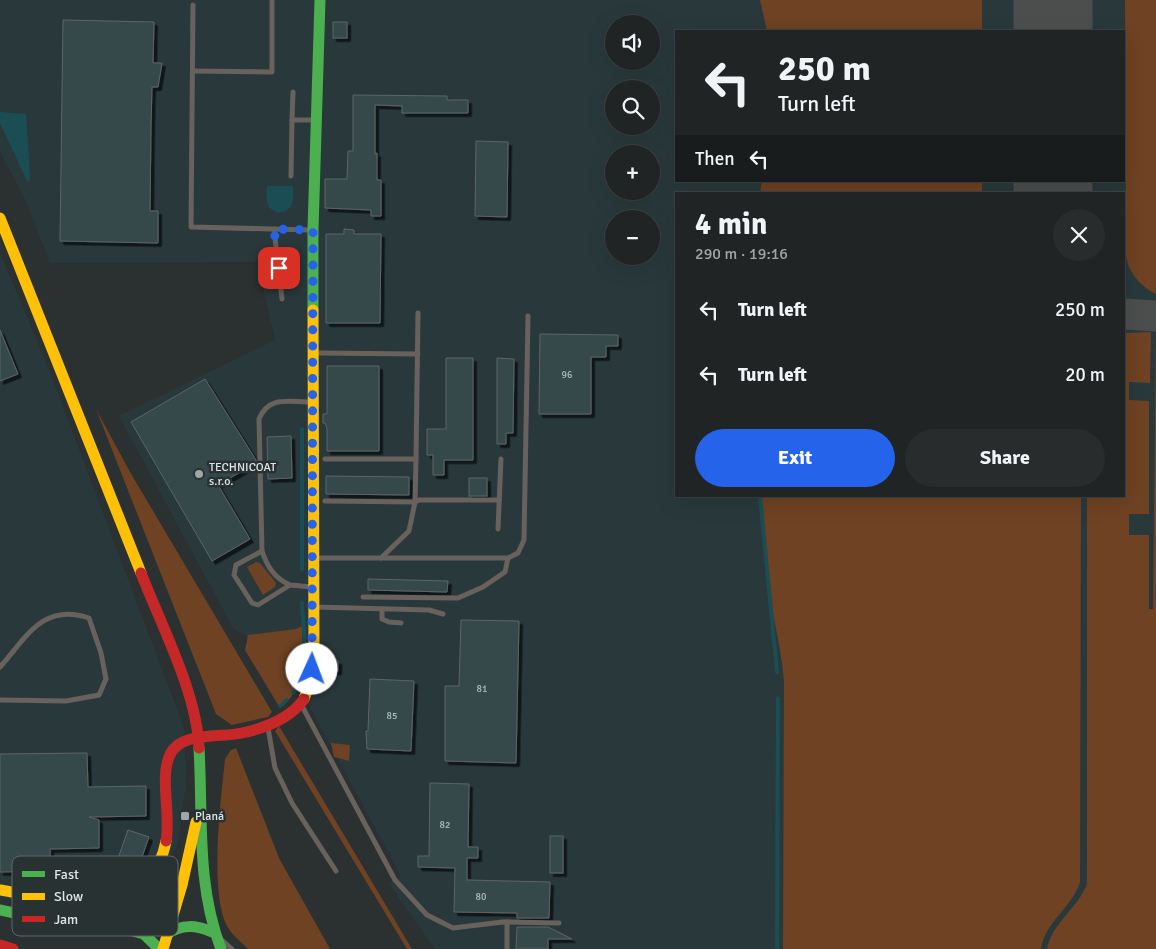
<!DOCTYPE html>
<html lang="en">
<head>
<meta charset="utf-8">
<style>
  body { margin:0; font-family:Signika,sans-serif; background:#282c2d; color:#f1f3f6; height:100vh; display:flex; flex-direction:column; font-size:19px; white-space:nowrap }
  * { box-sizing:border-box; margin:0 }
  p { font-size:16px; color:#a2a4a7 }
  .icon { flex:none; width:28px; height:28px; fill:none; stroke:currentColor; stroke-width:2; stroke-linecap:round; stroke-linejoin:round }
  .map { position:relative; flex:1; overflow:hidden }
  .details { position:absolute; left:675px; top:192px; width:450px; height:305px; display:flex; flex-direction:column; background:#202425; border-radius:0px; box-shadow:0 5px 20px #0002,0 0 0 1px #3d4142 }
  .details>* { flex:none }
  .top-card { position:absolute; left:675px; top:30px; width:450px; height:152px; border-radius:0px; box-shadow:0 5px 20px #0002,0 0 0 1px #3d4142; background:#202425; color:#f1f3f6; overflow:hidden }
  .fabs { position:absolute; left:605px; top:15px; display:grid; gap:10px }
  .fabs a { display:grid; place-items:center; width:55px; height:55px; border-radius:50%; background:#202425; box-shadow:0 5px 20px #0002,0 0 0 1px #3d4142; font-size:25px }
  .pin { position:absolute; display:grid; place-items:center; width:42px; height:42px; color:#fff; margin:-21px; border-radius:10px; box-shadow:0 2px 8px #0006 }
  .me { position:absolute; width:55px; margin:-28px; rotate:2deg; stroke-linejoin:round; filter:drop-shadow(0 0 4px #0008) }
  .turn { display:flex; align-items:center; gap:18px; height:105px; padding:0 20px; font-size:22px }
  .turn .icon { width:65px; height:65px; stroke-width:2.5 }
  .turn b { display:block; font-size:35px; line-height:42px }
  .then { display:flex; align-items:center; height:48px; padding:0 20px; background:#0003; gap:10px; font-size:19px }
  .round { display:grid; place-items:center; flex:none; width:52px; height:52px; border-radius:26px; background:#282c2d }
  .headline { display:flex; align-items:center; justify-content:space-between; height:85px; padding:0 20px }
  h1 { font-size:30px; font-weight:800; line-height:38px }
  .primary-button { display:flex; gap:10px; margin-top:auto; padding:10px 20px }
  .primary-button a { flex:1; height:58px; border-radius:30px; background:#2563eb; color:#fff; font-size:20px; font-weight:800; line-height:58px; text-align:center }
  .primary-button a+a { background:#282c2d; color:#f1f3f6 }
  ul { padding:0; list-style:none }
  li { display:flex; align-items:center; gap:15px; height:65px; padding:0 20px }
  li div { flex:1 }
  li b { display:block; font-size:19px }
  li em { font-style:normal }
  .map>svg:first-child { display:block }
  .built { fill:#29393b; fill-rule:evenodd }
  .green { fill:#6e4223 }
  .water { fill:#1a4e54 }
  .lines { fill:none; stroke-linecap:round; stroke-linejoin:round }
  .stream { stroke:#1a4e54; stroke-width:4 }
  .taxiway { stroke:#4c4e4e; stroke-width:31 }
  .runway { stroke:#4c4e4e; stroke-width:79 }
  .building { fill:#35484b; stroke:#5f6464; filter:url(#shadow) }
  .lane { stroke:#68615c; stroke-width:5 }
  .fast { stroke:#4caf50; stroke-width:11 }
  .slow { stroke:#ffc107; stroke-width:11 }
  .jam { stroke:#c62828; stroke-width:11 }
  .route { stroke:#2563eb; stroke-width:9; stroke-dasharray:0 16.2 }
  .poi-dot { fill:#a0a5a6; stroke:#293233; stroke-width:2 }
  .labels { text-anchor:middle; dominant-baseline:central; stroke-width:5; stroke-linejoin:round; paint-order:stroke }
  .number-label { font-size:10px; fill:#b4bdbe }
  .poi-label { font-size:12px; fill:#dfe4e5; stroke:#293233; text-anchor:start }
  .key { fill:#293233; stroke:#606768; stroke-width:1 }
  .key-label { font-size:14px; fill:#dfe4e5 }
</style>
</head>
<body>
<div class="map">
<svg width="1156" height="949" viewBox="0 0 1156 949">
  <defs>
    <filter id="shadow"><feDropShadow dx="3.5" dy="3.5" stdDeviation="0" flood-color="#0009"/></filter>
  </defs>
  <rect width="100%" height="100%" fill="#2b3031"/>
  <g class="built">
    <path d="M0 0H1156V949H435L389 884 401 876 311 709 312 682 233 628 119 416 275 340 257 262 50 263 26 201 0 152ZM614 24H651V61H614ZM676 31H1124V181H676ZM614 89H651V126H614ZM614 154H651V191H614ZM676 194H1124V496H676ZM614 219H651V256H614Z"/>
    <polygon points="0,253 48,367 184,728 186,784 177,846 153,887 122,905 85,909 0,898"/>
  </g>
  <g class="green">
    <polygon points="760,0 982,0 982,31 767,31"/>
    <path d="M1125 0H1156V294C1140 286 1128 272 1126 255Z"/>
    <polygon points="762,181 982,181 982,194 760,194"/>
    <path d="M1151 332 1150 383 1129 382V400L1149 401V514H1129V535H1149V609H1153L1156 333V949H1047C1052 923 1078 908 1087 884V496H1124V333Z"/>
    <polygon points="96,409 130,472 272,712 268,717 232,725 216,714"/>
    <path d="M761 496H1081L1080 882C1072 908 1046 920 1041 949H783L784 682C782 655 776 630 771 603 765 568 763 532 761 496Z"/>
    <polygon points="256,562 260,563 276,583 275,587 263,595 247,567"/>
    <path d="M302 626C302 654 307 689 280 708L245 650 248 635 296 629Z"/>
    <polygon points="279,726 412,949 407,949 275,731"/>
    <polygon points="331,743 350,745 349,761 334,757"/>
    <path d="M236 748 279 858 330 949H248C241 942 232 935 227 926 209 893 221 798 225 759L231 750Z"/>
  </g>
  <g class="water">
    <polygon points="0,112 26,114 30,179 28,183 0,123"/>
    <path d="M267 186H293C293 192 294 201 291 206 285 216 270 214 267 202 266 197 267 191 267 186Z"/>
  </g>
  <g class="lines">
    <g class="stream">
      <polyline points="302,429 302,569"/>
      <polyline points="760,496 777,672"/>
      <path d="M293 693C311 670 303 630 302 603"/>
      <polyline points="280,706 287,700"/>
      <polyline points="777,949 778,698"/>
    </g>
    <g class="taxiway">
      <polyline points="1061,181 1068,194"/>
      <polyline points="1124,314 1156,316"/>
    </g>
    <g class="runway">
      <polyline points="1053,0 1053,31"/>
      <polyline points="1053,181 1053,194"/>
    </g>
  </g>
  <g class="building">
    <polygon points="63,20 154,22 153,63 162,63 158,87 152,87 151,125 150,211 158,211 158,243 60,241"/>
    <rect x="333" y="22" width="14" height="16"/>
    <polygon points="353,95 447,96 447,100 468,100 468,113 402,113 402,106 375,105 375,154 377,153 377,180 381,180 381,216 371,216 371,210 325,208 325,179 347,179 348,151 353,151"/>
    <polygon points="476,141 508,142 507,217 475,216"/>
    <polygon points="344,229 354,230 354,234 381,234 380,323 326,323 326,234 344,234"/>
    <polygon points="0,330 18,374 0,381"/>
    <polygon points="540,334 618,335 618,346 606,346 606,357 591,357 591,414 539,414"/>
    <polygon points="446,358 473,358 473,460 444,460 444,475 433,475 433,455 427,455 427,429 446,429"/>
    <polygon points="497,358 514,359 513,433 506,433 506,444 497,444"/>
    <polygon points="327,366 379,366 379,451 327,451 327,428 325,423 323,423 323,414 327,414"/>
    <polygon points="205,379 256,460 256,463 218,485 250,539 212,561 131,422"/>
    <polygon points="291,436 292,478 268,479 267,437"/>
    <polygon points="326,476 409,477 409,495 326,494"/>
    <rect x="469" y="478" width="18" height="18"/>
    <polygon points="368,579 448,581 447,592 368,590"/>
    <polygon points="461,620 519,621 516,763 445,761 445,686 459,686"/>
    <rect x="325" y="661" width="13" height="10"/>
    <polygon points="370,679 414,681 411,751 367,749 366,731 368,731"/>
    <polygon points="87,753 88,787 146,786 146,816 89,817 99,820 99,848 50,849 51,871 0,872 0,754"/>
    <polygon points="430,783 469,784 468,847 478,847 478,858 467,858 467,880 550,882 549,918 517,918 517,913 454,912 455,868 418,867 418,856 429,856"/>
    <polygon points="128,830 149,837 137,871 123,878 116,864"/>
    <rect x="550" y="836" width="13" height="37"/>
    <polygon points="517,927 548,927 572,939 548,939 548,949 516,949"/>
  </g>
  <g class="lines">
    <g class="lane">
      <polyline points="193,5 191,227 311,230"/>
      <polyline points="193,71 272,72 272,0"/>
      <polyline points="292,120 293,92"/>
      <polyline points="291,176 292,120 315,120"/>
      <polyline points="274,229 282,299"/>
      <polyline points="316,353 418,354"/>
      <polyline points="325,459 416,459 418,313"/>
      <polyline points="325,501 415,502 416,459"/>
      <polyline points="498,529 501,459"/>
      <path d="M262 551 259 419C269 395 289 402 311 402"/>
      <polyline points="316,558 508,558 518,553 524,540 528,316"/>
      <polyline points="381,558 409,531 415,502 419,500 499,500"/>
      <path d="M290 585C274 578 267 566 262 551L236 565 234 575 252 603 258 605 290 585 312 587"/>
      <polyline points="363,597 458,598 483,587 505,572 508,558"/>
      <polyline points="314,607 429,610 443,614"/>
      <polyline points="382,609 382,619 389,622 401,623"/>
      <path d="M0 667C26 638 43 602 89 618L101 653 106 679 99 695 66 701 0 700"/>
      <polyline points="302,706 395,880 427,915 453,928 503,922 559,923"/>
      <polyline points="268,728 275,768 292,803 336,871"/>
      <polyline points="507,922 507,949"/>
      <polyline points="223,941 232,949"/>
    </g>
    <g class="fast">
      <polyline points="313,310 313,230 320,0"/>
      <path d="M199 748C203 816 196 884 221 949"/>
      <path d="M0 910C41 918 102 939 141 920 156 912 169 897 182 885"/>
      <polyline points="118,927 144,934 159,949"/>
      <path d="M167 934C182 924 196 925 212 932"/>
    </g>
    <g class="slow">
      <polyline points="0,218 141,573"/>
      <polyline points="304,699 312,677 314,653 313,310"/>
      <path d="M0 890C58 900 151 922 166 841"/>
      <polyline points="163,949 182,885 196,822"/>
    </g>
    <g class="jam">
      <path d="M141 573C161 625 197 693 199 748"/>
      <path d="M166 841C171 815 160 780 169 757 178 731 221 738 242 733 265 728 290 719 304 699"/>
      <polyline points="0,945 13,949"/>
    </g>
  </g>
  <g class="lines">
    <polyline class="route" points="279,268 274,229 313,230 312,669"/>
  </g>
  <g class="poi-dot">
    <circle cx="199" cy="474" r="5"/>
    <rect x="180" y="811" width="10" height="10" rx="2.5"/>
  </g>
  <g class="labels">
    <g class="number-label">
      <text x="567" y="375">96</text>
      <text x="482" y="689">81</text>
      <text x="392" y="716">85</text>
      <text x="445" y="825">82</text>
      <text x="481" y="897">80</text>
    </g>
    <g class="poi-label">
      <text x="209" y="467">TECHNICOAT<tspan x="209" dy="14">s.r.o.</tspan></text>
      <text x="195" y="816">Planá</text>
    </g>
  </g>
  <rect x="12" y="856" width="166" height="80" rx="8" class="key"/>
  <rect x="22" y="871" width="23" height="6" fill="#4caf50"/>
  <rect x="22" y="893" width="23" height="7" fill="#ffc107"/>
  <rect x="22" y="916" width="23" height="6" fill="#c62828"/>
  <g class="key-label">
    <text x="54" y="879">Fast</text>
    <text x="54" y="901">Slow</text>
    <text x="54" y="924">Jam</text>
  </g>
</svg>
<div class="fabs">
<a><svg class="icon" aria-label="sound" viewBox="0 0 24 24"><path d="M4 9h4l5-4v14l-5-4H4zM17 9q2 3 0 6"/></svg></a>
<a><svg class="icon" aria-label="search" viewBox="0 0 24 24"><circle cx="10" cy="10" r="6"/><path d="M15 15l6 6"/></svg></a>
<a>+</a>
<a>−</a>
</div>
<div class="pin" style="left:279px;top:268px;background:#d93025"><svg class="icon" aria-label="arrive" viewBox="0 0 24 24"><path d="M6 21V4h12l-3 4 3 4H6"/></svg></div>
<svg class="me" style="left:312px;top:669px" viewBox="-20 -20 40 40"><circle r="19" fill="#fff"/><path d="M0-13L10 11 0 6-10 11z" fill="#2563eb"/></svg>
<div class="top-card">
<div class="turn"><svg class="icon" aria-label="left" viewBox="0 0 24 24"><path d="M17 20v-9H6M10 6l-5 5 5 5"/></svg><div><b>250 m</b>Turn left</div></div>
<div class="then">Then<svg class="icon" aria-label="left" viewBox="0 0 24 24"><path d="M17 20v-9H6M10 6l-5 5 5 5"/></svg></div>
</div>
<section class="details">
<div class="headline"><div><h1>4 min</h1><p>290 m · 19:16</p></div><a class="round"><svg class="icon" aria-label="close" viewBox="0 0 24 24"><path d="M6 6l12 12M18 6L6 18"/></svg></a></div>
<ul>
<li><svg class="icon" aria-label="left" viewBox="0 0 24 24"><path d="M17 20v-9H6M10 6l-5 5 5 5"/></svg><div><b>Turn left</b></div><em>250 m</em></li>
<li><svg class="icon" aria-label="left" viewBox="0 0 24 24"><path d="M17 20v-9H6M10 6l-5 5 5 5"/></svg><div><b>Turn left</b></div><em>20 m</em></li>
</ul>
<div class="primary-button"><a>Exit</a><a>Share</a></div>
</section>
</div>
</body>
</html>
